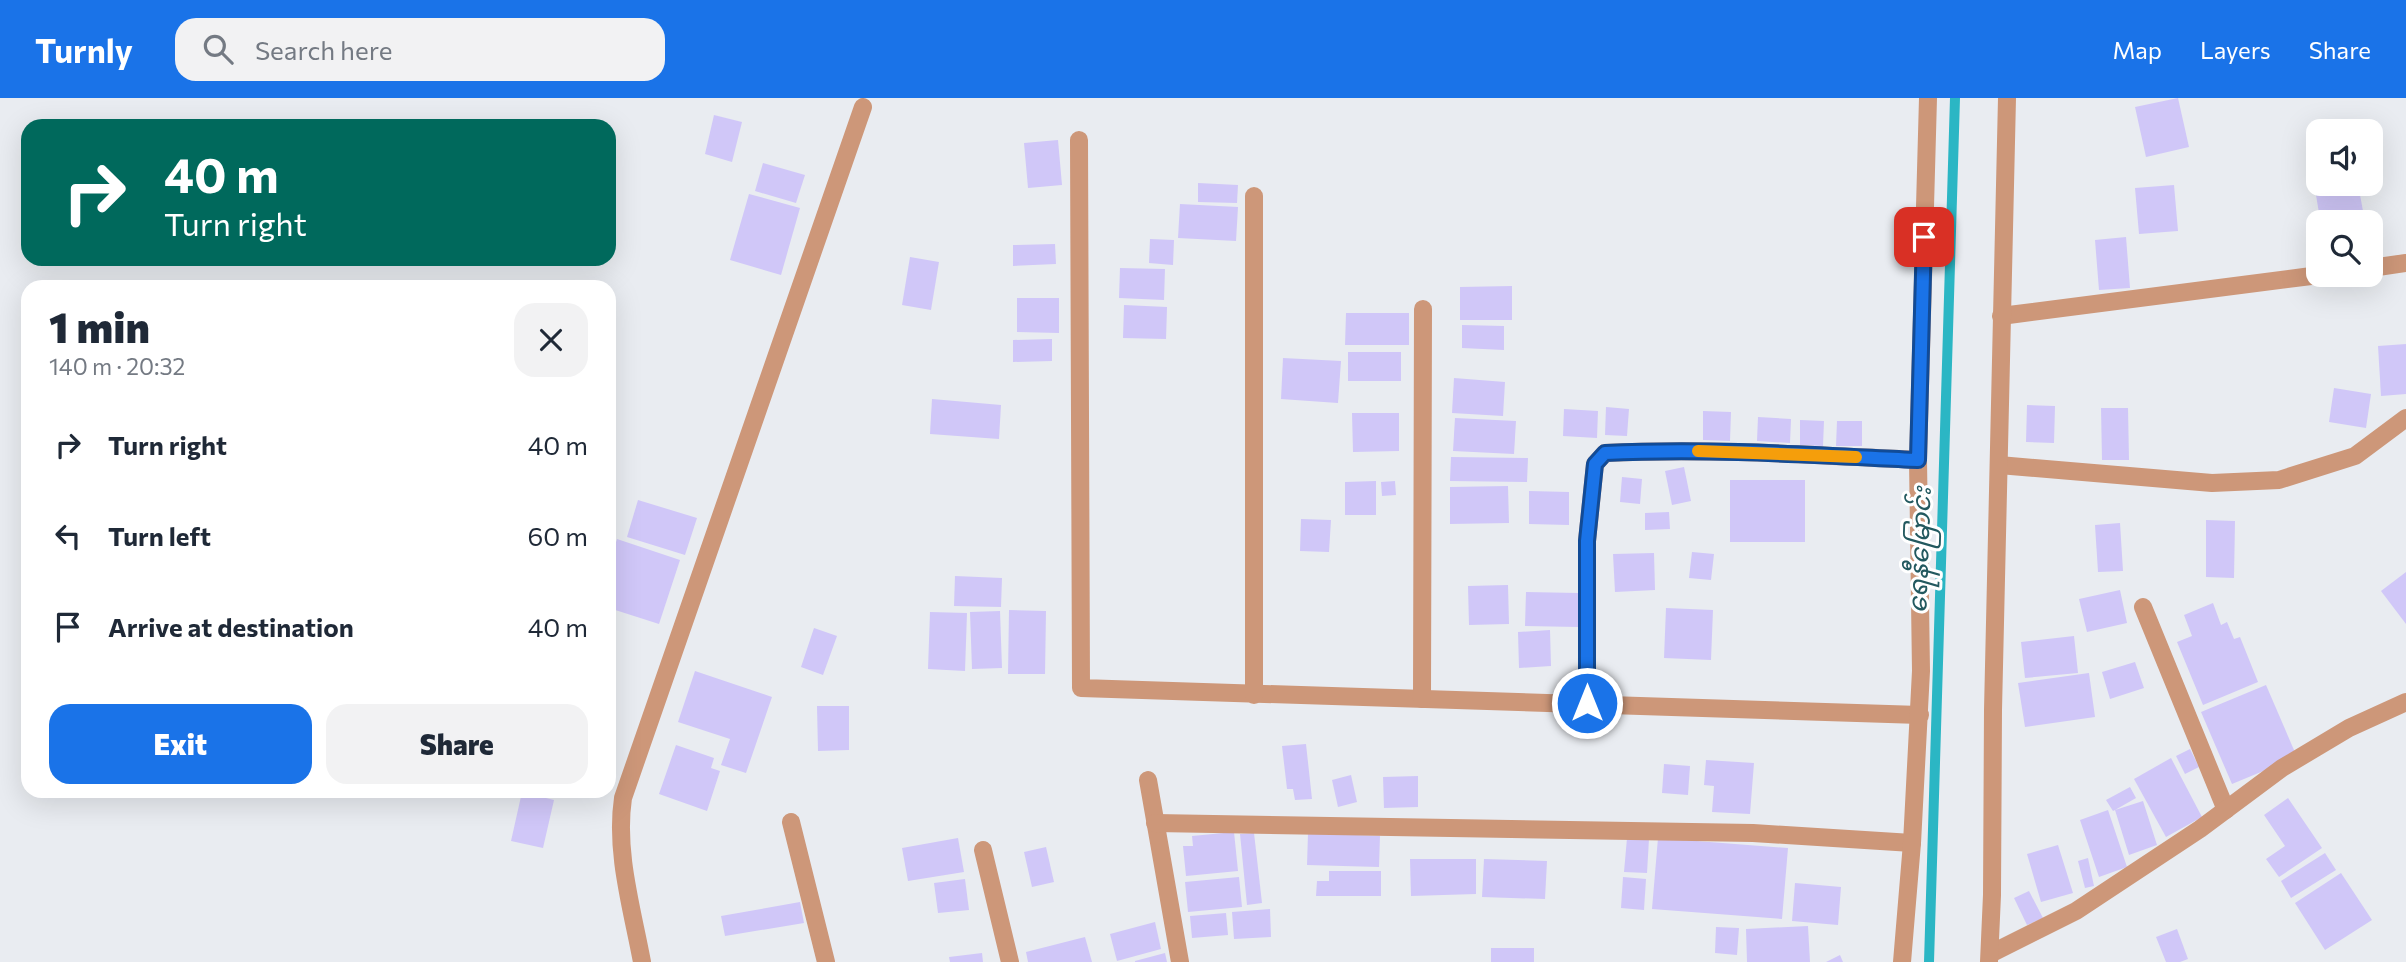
<!DOCTYPE html>
<html lang="en">
<head>
<meta charset="utf-8">
<style>
  body { margin:0; font-family:Commissioner,"Noto Sans Myanmar",sans-serif; background:#f2f2f3; color:#1f2937; height:100vh; display:flex; flex-direction:column; font-size:26px; white-space:nowrap }
  * { box-sizing:border-box; margin:0 }
  p { font-size:23px; color:#747a83 }
  .icon { flex:none; width:38px; height:38px; fill:none; stroke:currentColor; stroke-width:2; stroke-linecap:round; stroke-linejoin:round }
  .map { position:relative; flex:1; overflow:hidden }
  .sheet { position:absolute; left:21px; top:182px; width:595px; height:518px; display:flex; flex-direction:column; background:#fff; border-radius:21px; box-shadow:0 7px 28px #0002 }
  .sheet>* { flex:none }
  .top-card { position:absolute; left:21px; top:21px; width:595px; height:147px; border-radius:21px; box-shadow:0 7px 28px #0002; background:#00695c; color:#fff; overflow:hidden }
  .tools { position:absolute; left:2306px; top:21px; display:grid; gap:14px }
  .tools a { display:grid; place-items:center; width:77px; height:77px; border-radius:14px; background:#fff; box-shadow:0 7px 28px #0002; font-size:35px }
  .pin { position:absolute; display:grid; place-items:center; width:60px; height:60px; color:#fff; margin:-30px; border-radius:14px; box-shadow:0 4px 10px #0006 }
  .me { position:absolute; width:77px; margin:-38px; rotate:0deg; stroke-linejoin:round; filter:drop-shadow(0 0 5px #0008) }
  .turn { display:flex; align-items:center; gap:24px; height:147px; padding:0 28px; font-size:32px }
  .turn .icon { width:91px; height:91px; stroke-width:2.5 }
  .turn b { display:block; font-size:49px; line-height:60px }
  .round { display:grid; place-items:center; flex:none; width:74px; height:74px; border-radius:21px; background:#f2f2f3 }
  .headline { display:flex; align-items:center; justify-content:space-between; height:119px; padding:0 28px }
  h1 { font-size:42px; font-weight:800; line-height:52px }
  .cta { display:flex; gap:14px; margin-top:auto; padding:14px 28px }
  .cta a { flex:1; height:80px; border-radius:21px; background:#1a73e8; color:#fff; font-size:28px; font-weight:800; line-height:80px; text-align:center }
  .cta a+a { background:#f2f2f3; color:#1f2937 }
  ul { padding:0; list-style:none }
  li { display:flex; align-items:center; gap:21px; height:91px; padding:0 28px }
  li div { flex:1 }
  li b { display:block; font-size:26px }
  li em { font-style:normal }
  header { display:flex; align-items:center; gap:42px; box-sizing:border-box; height:98px; padding:0 35px; background:#1a73e8; color:#fff }
  header strong { font-size:33px }
  nav { display:flex; gap:38px; margin-inline-start:auto; font-size:24px }
  .search { width:490px; height:63px; background:#f2f2f3; display:flex; align-items:center; gap:18px; box-sizing:border-box; padding:0 24px; border-radius:21px; color:#747a83; font-size:26px }
  .map>svg:first-child { display:block }
  .lines { fill:none; stroke-linecap:round; stroke-linejoin:round }
  .stream { stroke:#2bb6c4; stroke-width:10 }
  .building { fill:#d0c7f8 }
  .minor { stroke:#cd9779; stroke-width:18 }
  .route-casing { stroke:#114b97; stroke-width:18 }
  .route { stroke:#1a73e8; stroke-width:12 }
  .slow { stroke:#f59e0b; stroke-width:12 }
  .labels { text-anchor:middle; dominant-baseline:central; stroke-width:6; stroke-linejoin:round; paint-order:stroke }
  .water-label { font-size:26px; font-style:italic; fill:#23595f; stroke:#fff }
</style>
</head>
<body>
<header>
<strong>Turnly</strong>
<div class="search"><svg class="icon" aria-label="search" viewBox="0 0 24 24"><circle cx="10" cy="10" r="6"/><path d="M15 15l6 6"/></svg>Search here</div>
<nav><a>Map</a><a>Layers</a><a>Share</a></nav>
</header>
<div class="map">
<svg width="2406" height="864" viewBox="0 0 2406 864">
  <rect width="100%" height="100%" fill="#e9ecf1"/>
  <g class="lines">
    <polyline class="stream" points="1929,864 1955,0"/>
  </g>
  <g class="building">
    <polygon points="2178,0 2189,49 2146,59 2135,9"/>
    <polygon points="714,17 742,24 732,64 705,56"/>
    <polygon points="1058,42 1062,87 1028,90 1024,45"/>
    <polygon points="763,65 805,77 796,105 755,93"/>
    <polygon points="2319,66 2319,86 2358,86 2363,113 2320,121 2311,67"/>
    <polygon points="1198,85 1238,87 1237,105 1198,104"/>
    <polygon points="2174,87 2178,133 2139,136 2135,90"/>
    <polygon points="749,96 800,110 781,177 730,162"/>
    <polygon points="1180,106 1238,109 1236,143 1178,140"/>
    <polygon points="2126,139 2130,190 2099,192 2095,142"/>
    <polygon points="1150,141 1174,142 1173,167 1149,165"/>
    <polygon points="1055,146 1056,166 1013,168 1013,147"/>
    <polygon points="910,159 939,164 931,212 902,207"/>
    <polygon points="1120,170 1165,171 1164,202 1119,200"/>
    <polygon points="1512,188 1512,222 1460,222 1460,189"/>
    <polygon points="1017,200 1059,200 1059,235 1017,234"/>
    <polygon points="1124,207 1167,209 1166,241 1123,240"/>
    <polygon points="1346,215 1409,215 1409,247 1345,247"/>
    <polygon points="1462,227 1504,228 1504,252 1462,250"/>
    <polygon points="1052,241 1052,263 1013,264 1013,242"/>
    <polygon points="2406,246 2406,296 2381,298 2378,248"/>
    <rect x="1348" y="254" width="53" height="29"/>
    <polygon points="1283,260 1341,263 1338,305 1281,301"/>
    <polygon points="1454,280 1505,284 1503,318 1452,315"/>
    <polygon points="2334,290 2371,296 2366,330 2329,324"/>
    <polygon points="932,301 1001,307 999,341 930,336"/>
    <polygon points="2027,307 2055,308 2054,345 2026,344"/>
    <polygon points="1606,309 1629,311 1627,338 1605,337"/>
    <polygon points="2101,310 2128,310 2129,362 2102,362"/>
    <polygon points="1564,311 1598,313 1597,340 1563,338"/>
    <polygon points="1703,313 1731,314 1730,343 1703,342"/>
    <polygon points="1352,315 1399,315 1399,353 1353,354"/>
    <polygon points="1758,319 1791,321 1790,345 1757,343"/>
    <polygon points="1455,320 1516,323 1514,356 1453,353"/>
    <polygon points="1800,322 1824,323 1823,348 1800,347"/>
    <polygon points="1837,323 1862,323 1862,348 1836,348"/>
    <polygon points="1451,359 1528,360 1527,384 1450,383"/>
    <polygon points="1684,369 1691,403 1672,407 1665,373"/>
    <polygon points="1622,379 1642,381 1640,406 1620,404"/>
    <rect x="1730" y="382" width="75" height="62"/>
    <polygon points="1376,383 1376,417 1345,417 1345,384"/>
    <polygon points="1395,383 1396,397 1382,398 1381,384"/>
    <polygon points="1508,388 1509,425 1450,426 1450,389"/>
    <polygon points="1529,393 1569,394 1569,427 1529,426"/>
    <polygon points="638,402 697,420 685,457 627,439"/>
    <polygon points="1669,414 1670,431 1645,432 1645,415"/>
    <polygon points="1301,421 1331,422 1329,454 1300,453"/>
    <polygon points="2206,422 2235,423 2234,480 2206,479"/>
    <polygon points="2120,425 2123,473 2098,474 2095,427"/>
    <polygon points="617,441 680,462 659,526 609,510 609,466"/>
    <polygon points="1692,454 1714,456 1711,482 1689,480"/>
    <polygon points="1654,455 1655,492 1615,494 1613,456"/>
    <polygon points="2406,474 2406,526 2381,493"/>
    <polygon points="955,478 1002,480 1001,509 954,508"/>
    <polygon points="1508,487 1509,526 1469,527 1468,488"/>
    <polygon points="2120,492 2127,525 2087,534 2079,501"/>
    <polygon points="1526,494 1578,495 1578,529 1525,528"/>
    <polygon points="2213,505 2221,527 2227,524 2234,541 2240,539 2258,584 2203,607 2177,544 2192,538 2184,517"/>
    <polygon points="1666,510 1713,512 1711,562 1664,560"/>
    <polygon points="1009,512 1046,513 1045,576 1008,576"/>
    <polygon points="1000,513 1002,570 972,571 970,514"/>
    <polygon points="930,514 967,515 965,573 928,571"/>
    <polygon points="814,530 837,538 823,577 801,569"/>
    <polygon points="1550,532 1551,568 1519,570 1518,534"/>
    <polygon points="2074,538 2078,575 2025,580 2021,544"/>
    <polygon points="2135,564 2144,590 2110,601 2102,574"/>
    <polygon points="695,573 772,599 746,675 721,667 730,641 678,624"/>
    <polygon points="2089,575 2095,619 2025,629 2018,585"/>
    <polygon points="2266,587 2297,659 2232,686 2201,614"/>
    <polygon points="817,608 849,608 849,652 818,653"/>
    <polygon points="1306,646 1312,701 1295,702 1293,691 1287,691 1282,648"/>
    <polygon points="676,647 714,660 711,670 720,673 707,713 659,696"/>
    <polygon points="2190,651 2199,669 2185,676 2176,658"/>
    <polygon points="2171,660 2202,719 2166,739 2134,681"/>
    <polygon points="1706,662 1754,665 1750,716 1712,714 1714,688 1704,687"/>
    <polygon points="1664,666 1690,668 1688,697 1662,695"/>
    <polygon points="1351,677 1357,704 1338,709 1332,682"/>
    <polygon points="1418,678 1418,709 1384,710 1383,679"/>
    <polygon points="2130,689 2136,700 2115,712 2143,703 2157,747 2129,757 2115,712 2113,713 2106,702"/>
    <polygon points="522,694 554,702 543,750 511,743"/>
    <polygon points="2288,700 2322,750 2279,779 2266,761 2285,748 2264,717"/>
    <polygon points="2108,712 2127,769 2099,779 2080,722"/>
    <polygon points="1234,734 1238,773 1186,778 1183,748 1193,748 1192,738"/>
    <polygon points="1254,735 1262,805 1247,807 1240,736"/>
    <polygon points="1308,735 1380,738 1379,769 1307,767"/>
    <polygon points="958,740 964,774 908,783 902,750"/>
    <polygon points="1627,740 1649,741 1647,775 1624,774"/>
    <polygon points="1658,740 1788,750 1782,821 1652,811"/>
    <polygon points="2058,747 2073,795 2041,804 2027,756"/>
    <polygon points="1046,749 1054,784 1032,789 1024,754"/>
    <polygon points="2325,755 2336,772 2291,800 2281,783"/>
    <polygon points="2088,760 2094,788 2085,790 2078,763"/>
    <polygon points="1410,761 1476,761 1476,796 1411,798"/>
    <polygon points="1484,761 1547,763 1545,801 1482,799"/>
    <polygon points="1329,773 1381,773 1381,798 1316,798 1317,783 1329,783"/>
    <polygon points="2341,775 2372,822 2325,852 2295,805"/>
    <polygon points="1239,779 1242,809 1188,814 1185,784"/>
    <polygon points="1623,779 1646,781 1644,812 1621,810"/>
    <polygon points="965,781 969,812 938,815 934,785"/>
    <polygon points="1795,785 1841,789 1838,827 1792,823"/>
    <polygon points="2029,793 2043,820 2027,827 2014,800"/>
    <polygon points="800,804 804,825 725,838 721,818"/>
    <polygon points="1270,811 1271,839 1234,841 1232,814"/>
    <polygon points="1226,815 1228,837 1192,840 1190,818"/>
    <polygon points="1155,824 1161,851 1117,863 1110,836"/>
    <polygon points="1808,828 1810,864 1747,864 1746,831"/>
    <polygon points="1716,829 1739,830 1737,857 1715,855"/>
    <polygon points="2177,831 2188,861 2180,864 2166,864 2156,839"/>
    <polygon points="1085,839 1092,864 1028,864 1026,854"/>
    <rect x="1491" y="850" width="43" height="14"/>
    <polygon points="982,855 983,864 950,864 949,859"/>
    <polygon points="1165,855 1167,864 1135,864 1135,863"/>
    <polygon points="1840,857 1843,864 1826,864"/>
  </g>
  <g class="lines">
    <g class="minor">
      <polyline points="1079,42 1081,590 1920,617"/>
      <polyline points="1254,98 1254,597"/>
      <polyline points="2371,170 2406,165"/>
      <polyline points="2001,218 2319,177"/>
      <polyline points="1999,367 2212,385 2279,382 2355,358 2406,320"/>
      <polyline points="2143,509 2226,712"/>
      <polyline points="1422,601 1423,211"/>
      <path d="M1587 605V443L1595 366 1605 355C1709 350 1813 357 1918 362"/>
      <polyline points="1148,682 1180,864"/>
      <polyline points="791,724 826,864"/>
      <polyline points="1155,725 1753,735 1912,745"/>
      <polyline points="983,752 1010,864"/>
      <polyline points="1990,856 2076,813 2200,731 2282,670 2349,630 2406,604"/>
      <path d="M642 864C632 810 615 754 623 700L863 9"/>
      <polyline points="1902,864 1912,745 1921,573 1918,362 1928,0"/>
      <polyline points="1989,864 1992,797 1993,612 2007,0"/>
    </g>
  </g>
  <g class="lines">
    <defs>
      <path id="route" d="M1587 605V443L1595 366 1605 355C1710 350 1813 357 1918 362L1924 139"/>
    </defs>
    <use href="#route" class="route-casing"/>
    <use href="#route" class="route"/>
    <polyline class="slow" points="1698,353 1856,359"/>
  </g>
  <g class="labels">
    <g class="water-label">
      <text transform="translate(1918 452) rotate(-88)">ရေနီမြောင်း</text>
    </g>
  </g>
</svg>
<div class="tools">
<a><svg class="icon" aria-label="sound" viewBox="0 0 24 24"><path d="M4 9h4l5-4v14l-5-4H4zM17 9q2 3 0 6"/></svg></a>
<a><svg class="icon" aria-label="search" viewBox="0 0 24 24"><circle cx="10" cy="10" r="6"/><path d="M15 15l6 6"/></svg></a>
</div>
<div class="pin" style="left:1924px;top:139px;background:#d93025"><svg class="icon" aria-label="arrive" viewBox="0 0 24 24"><path d="M6 21V4h12l-3 4 3 4H6"/></svg></div>
<svg class="me" style="left:1587px;top:605px" viewBox="-20 -20 40 40"><circle r="17" fill="#1a73e8" stroke="#fff" stroke-width="3"/><path d="M0-11L8 9 0 5-8 9z" fill="#fff"/></svg>
<div class="top-card">
<div class="turn"><svg class="icon" aria-label="right" viewBox="0 0 24 24"><path d="M7 20v-9h11M14 6l5 5-5 5"/></svg><div><b>40 m</b>Turn right</div></div>
</div>
<section class="sheet">
<div class="headline"><div><h1>1 min</h1><p>140 m · 20:32</p></div><a class="round"><svg class="icon" aria-label="close" viewBox="0 0 24 24"><path d="M6 6l12 12M18 6L6 18"/></svg></a></div>
<ul>
<li><svg class="icon" aria-label="right" viewBox="0 0 24 24"><path d="M7 20v-9h11M14 6l5 5-5 5"/></svg><div><b>Turn right</b></div><em>40 m</em></li>
<li><svg class="icon" aria-label="left" viewBox="0 0 24 24"><path d="M17 20v-9H6M10 6l-5 5 5 5"/></svg><div><b>Turn left</b></div><em>60 m</em></li>
<li><svg class="icon" aria-label="arrive" viewBox="0 0 24 24"><path d="M6 21V4h12l-3 4 3 4H6"/></svg><div><b>Arrive at destination</b></div><em>40 m</em></li>
</ul>
<div class="cta"><a>Exit</a><a>Share</a></div>
</section>
</div>
</body>
</html>
